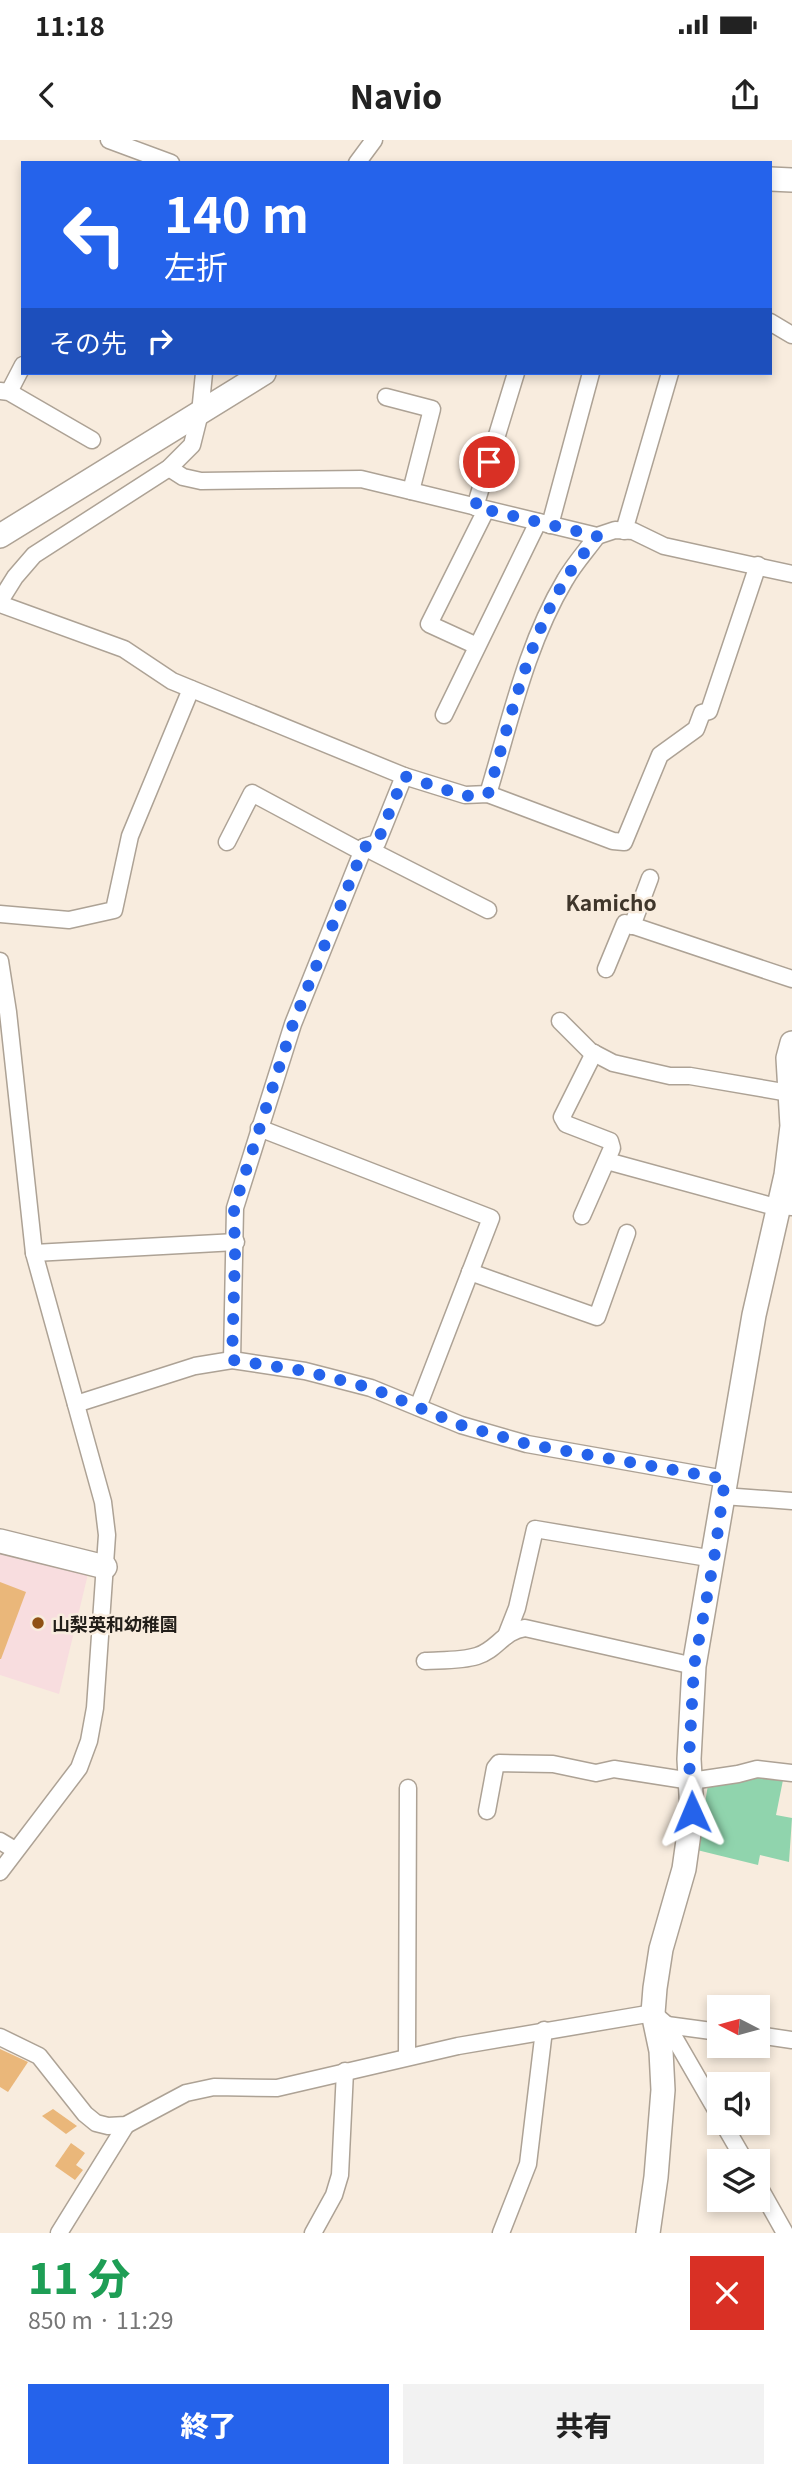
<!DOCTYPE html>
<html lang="ja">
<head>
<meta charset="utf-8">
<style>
  body { margin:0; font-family:Georgia,"Noto Sans JP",serif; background:#f2f2f2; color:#222; height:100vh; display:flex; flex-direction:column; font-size:26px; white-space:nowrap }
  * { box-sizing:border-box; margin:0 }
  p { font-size:23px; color:#767676 }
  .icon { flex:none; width:38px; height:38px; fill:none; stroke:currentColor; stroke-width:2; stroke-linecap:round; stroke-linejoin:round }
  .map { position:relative; height:2093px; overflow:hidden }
  .sheet { display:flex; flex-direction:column; background:#fff; flex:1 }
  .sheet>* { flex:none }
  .guide { position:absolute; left:21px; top:21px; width:751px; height:214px; border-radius:0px; box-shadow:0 4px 10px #0003; background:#2563eb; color:#fff; overflow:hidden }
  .needle { width:46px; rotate:276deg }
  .buttons { position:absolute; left:707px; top:1855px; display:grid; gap:14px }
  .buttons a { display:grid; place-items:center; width:63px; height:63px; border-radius:0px; background:#fff; box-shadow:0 4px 10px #0003; font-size:35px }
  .pin { position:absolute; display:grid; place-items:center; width:60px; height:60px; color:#fff; margin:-30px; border:4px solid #fff; border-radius:50%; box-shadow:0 2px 7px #0007 }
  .me { position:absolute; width:77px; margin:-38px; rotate:359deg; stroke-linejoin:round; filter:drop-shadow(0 0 5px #0008) }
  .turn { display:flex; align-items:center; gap:24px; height:147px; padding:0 28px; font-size:32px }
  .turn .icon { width:91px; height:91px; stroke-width:2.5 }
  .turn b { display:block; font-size:49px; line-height:60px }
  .then { display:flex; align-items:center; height:66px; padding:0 28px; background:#0003; gap:14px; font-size:26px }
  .round { display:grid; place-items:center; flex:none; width:74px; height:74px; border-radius:0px; background:#f2f2f2 }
  .headline { display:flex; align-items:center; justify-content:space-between; height:119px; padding:0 28px }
  h1 { font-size:42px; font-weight:800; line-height:52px; color:#1e9e55 }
  .action { display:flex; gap:14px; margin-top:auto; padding:14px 28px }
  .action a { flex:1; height:80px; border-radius:0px; background:#2563eb; color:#fff; font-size:28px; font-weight:800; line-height:80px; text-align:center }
  .action a+a { background:#f2f2f2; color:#222 }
  .status { display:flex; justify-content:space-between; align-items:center; height:49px; padding:0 35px; background:#fff; direction:ltr }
  .status svg { height:19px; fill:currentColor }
  header { display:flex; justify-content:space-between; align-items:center; height:91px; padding:0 28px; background:#fff; font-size:32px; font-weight:800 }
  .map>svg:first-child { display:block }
  .education { fill:#f8dddf }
  .green { fill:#90d4ad }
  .building { fill:#eab77a }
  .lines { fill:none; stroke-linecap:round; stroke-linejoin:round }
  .street-casing { stroke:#ada295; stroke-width:19 }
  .secondary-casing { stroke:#ada295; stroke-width:26 }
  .street { stroke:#fff; stroke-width:16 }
  .secondary { stroke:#fff; stroke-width:23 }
  .route { stroke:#2563eb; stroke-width:12; stroke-dasharray:0 21.6 }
  .poi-dot { fill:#8f5114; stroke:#f8ecde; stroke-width:2.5 }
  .labels { text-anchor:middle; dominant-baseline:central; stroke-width:5; stroke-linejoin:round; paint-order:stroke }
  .poi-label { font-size:18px; font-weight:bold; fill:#221e19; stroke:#f8ecde; text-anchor:start }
  .quarter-label { font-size:21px; font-weight:bold; fill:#3f362b; stroke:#f8ecde }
</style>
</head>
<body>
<div class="status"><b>11:18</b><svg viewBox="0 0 49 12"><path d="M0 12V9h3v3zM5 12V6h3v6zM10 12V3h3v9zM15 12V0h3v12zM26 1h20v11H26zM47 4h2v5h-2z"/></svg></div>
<header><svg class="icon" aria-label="back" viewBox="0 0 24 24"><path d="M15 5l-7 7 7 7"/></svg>Navio<svg class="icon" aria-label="share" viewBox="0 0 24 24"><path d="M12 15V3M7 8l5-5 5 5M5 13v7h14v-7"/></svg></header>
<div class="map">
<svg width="792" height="2093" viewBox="0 0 792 2093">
  <rect width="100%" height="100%" fill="#f8ecde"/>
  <polygon class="education" points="0,1409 89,1430 59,1554 0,1535"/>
  <polygon class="green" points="763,1636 783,1640 776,1675 792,1678 789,1722 760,1715 758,1725 697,1710 708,1645"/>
  <g class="building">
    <polygon points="0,1442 26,1452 1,1519 0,1519"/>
    <polygon points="0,1909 28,1922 8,1952 0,1947"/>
    <polygon points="53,1969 77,1986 66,1994 42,1976"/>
    <polygon points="71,2003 85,2013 76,2025 83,2030 75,2040 55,2026"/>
  </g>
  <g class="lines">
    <defs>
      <g id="street">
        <polyline points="109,0 171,23"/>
        <polyline points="357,23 374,0"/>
        <polyline points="770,182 792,195"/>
        <polyline points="0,251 9,252 92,300"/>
        <polyline points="9,252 23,225"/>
        <polyline points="386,257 432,269 411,351"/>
        <polyline points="169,328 183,337 201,341 361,339 597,396 615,390 633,391 664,406 792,434"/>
        <polyline points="475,367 516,233"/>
        <polyline points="550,385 591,233"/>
        <polyline points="624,391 670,233"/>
        <polyline points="0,461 15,437 34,415 169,328 192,305 200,273 204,233"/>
        <polyline points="0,464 124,509 172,541 404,636 465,655 488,654 613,701 624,702 660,615 696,589 702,573 709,571 758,425"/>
        <polyline points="477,506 429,484 486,370"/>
        <polyline points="444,575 538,382"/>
        <path d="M488 654C510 582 526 505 565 440 574 424 587 410 597 396"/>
        <polyline points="227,702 252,653 362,712"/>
        <polyline points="364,707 488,770"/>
        <polyline points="0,774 69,780 114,770 130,696 191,549"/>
        <polyline points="632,786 650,738"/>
        <polyline points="0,821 8,872 34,1113 103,1362 107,1395 95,1568 89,1601 79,1628 0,1732"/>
        <polyline points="606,829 625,783 792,839"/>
        <polyline points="560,881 590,911 613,923 670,936 690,936 789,953"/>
        <polyline points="259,988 491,1078 418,1267"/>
        <polyline points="607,1021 768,1065 792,1067"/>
        <polyline points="582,1076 612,1008 610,1001 566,984 562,977 594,913"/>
        <polyline points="34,1113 236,1102"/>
        <polyline points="470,1132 597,1177 627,1093"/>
        <polyline points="232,1220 235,1068 293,884 364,707 377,703 404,636"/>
        <polyline points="76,1264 195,1226 232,1220 305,1231 371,1248 461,1285 527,1304 725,1339"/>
        <polyline points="723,1356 792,1361"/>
        <polyline points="506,1496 517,1468 535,1389 714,1419"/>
        <path d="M425 1521C442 1520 461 1521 477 1516 497 1510 503 1491 525 1488L694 1526"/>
        <polyline points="487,1671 495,1628 499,1623 553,1624 596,1633 614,1629 691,1641 738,1634 757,1629 792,1633"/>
        <polyline points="0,1701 15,1710"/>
        <polyline points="667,1885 719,1892"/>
        <polyline points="758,1895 792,1900"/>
        <polyline points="0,1897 39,1916 85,1974 96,1983 108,1986 126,1985 186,1953 214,1947 277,1948 458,1906 653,1873 667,1885 719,1975"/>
        <polyline points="407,1916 408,1648"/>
        <polyline points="723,1983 745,2021"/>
        <polyline points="758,2045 785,2093"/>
        <polyline points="59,2093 126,1985"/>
        <polyline points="313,2093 334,2055 340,2035 345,1931"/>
        <polyline points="501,2093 528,2024 544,1890"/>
      </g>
      <g id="secondary">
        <polyline points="770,39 792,40"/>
        <polyline points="0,396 264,233"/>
        <polyline points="0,1401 105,1427"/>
        <polyline points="648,2093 656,2037 663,1950 661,1911 653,1873 655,1848 661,1809 684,1729 692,1672 689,1619 694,1526 754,1175 786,1035 792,986 788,918 792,903"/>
      </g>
    </defs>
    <use href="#street" class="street-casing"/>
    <use href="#secondary" class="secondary-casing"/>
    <use href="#street" class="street"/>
    <use href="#secondary" class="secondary"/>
  </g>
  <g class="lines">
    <path class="route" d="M489 322 475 367 597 396C587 410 574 425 565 440 526 505 510 582 488 654L465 656 404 636 377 703 364 707 293 884 234 1068 235 1115 232 1220 305 1231 371 1248 461 1285 527 1304 725 1339 714 1419 694 1526 689 1619 692 1672"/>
  </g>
  <circle class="poi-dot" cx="38" cy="1483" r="7"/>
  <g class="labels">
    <g class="poi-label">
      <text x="52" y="1483">山梨英和幼稚園</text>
    </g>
    <g class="quarter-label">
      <text x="611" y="762">Kamicho</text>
    </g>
  </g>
</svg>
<div class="buttons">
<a><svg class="needle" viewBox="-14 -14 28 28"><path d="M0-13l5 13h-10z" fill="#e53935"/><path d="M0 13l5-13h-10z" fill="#767676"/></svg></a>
<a><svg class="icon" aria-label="sound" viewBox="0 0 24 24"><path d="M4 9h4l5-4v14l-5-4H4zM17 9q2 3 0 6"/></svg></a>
<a><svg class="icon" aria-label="layers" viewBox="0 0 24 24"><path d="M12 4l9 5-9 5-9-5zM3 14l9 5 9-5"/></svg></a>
</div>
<div class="pin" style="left:489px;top:322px;background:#d93025"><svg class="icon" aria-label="arrive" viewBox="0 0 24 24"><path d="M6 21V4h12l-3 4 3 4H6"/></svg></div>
<svg class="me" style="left:692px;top:1672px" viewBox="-20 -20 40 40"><path d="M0-17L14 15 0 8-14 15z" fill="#2563eb" stroke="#fff" stroke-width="4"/></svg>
<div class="guide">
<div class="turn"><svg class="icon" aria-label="left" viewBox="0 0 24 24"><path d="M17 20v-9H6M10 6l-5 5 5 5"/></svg><div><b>140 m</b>左折</div></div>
<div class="then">その先<svg class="icon" aria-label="right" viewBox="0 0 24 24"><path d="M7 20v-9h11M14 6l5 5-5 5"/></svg></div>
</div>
</div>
<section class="sheet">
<div class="headline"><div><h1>11 分</h1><p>850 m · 11:29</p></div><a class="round" style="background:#d93025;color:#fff"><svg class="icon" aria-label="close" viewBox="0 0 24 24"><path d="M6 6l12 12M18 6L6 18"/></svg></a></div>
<div class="action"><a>終了</a><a>共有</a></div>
</section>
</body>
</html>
